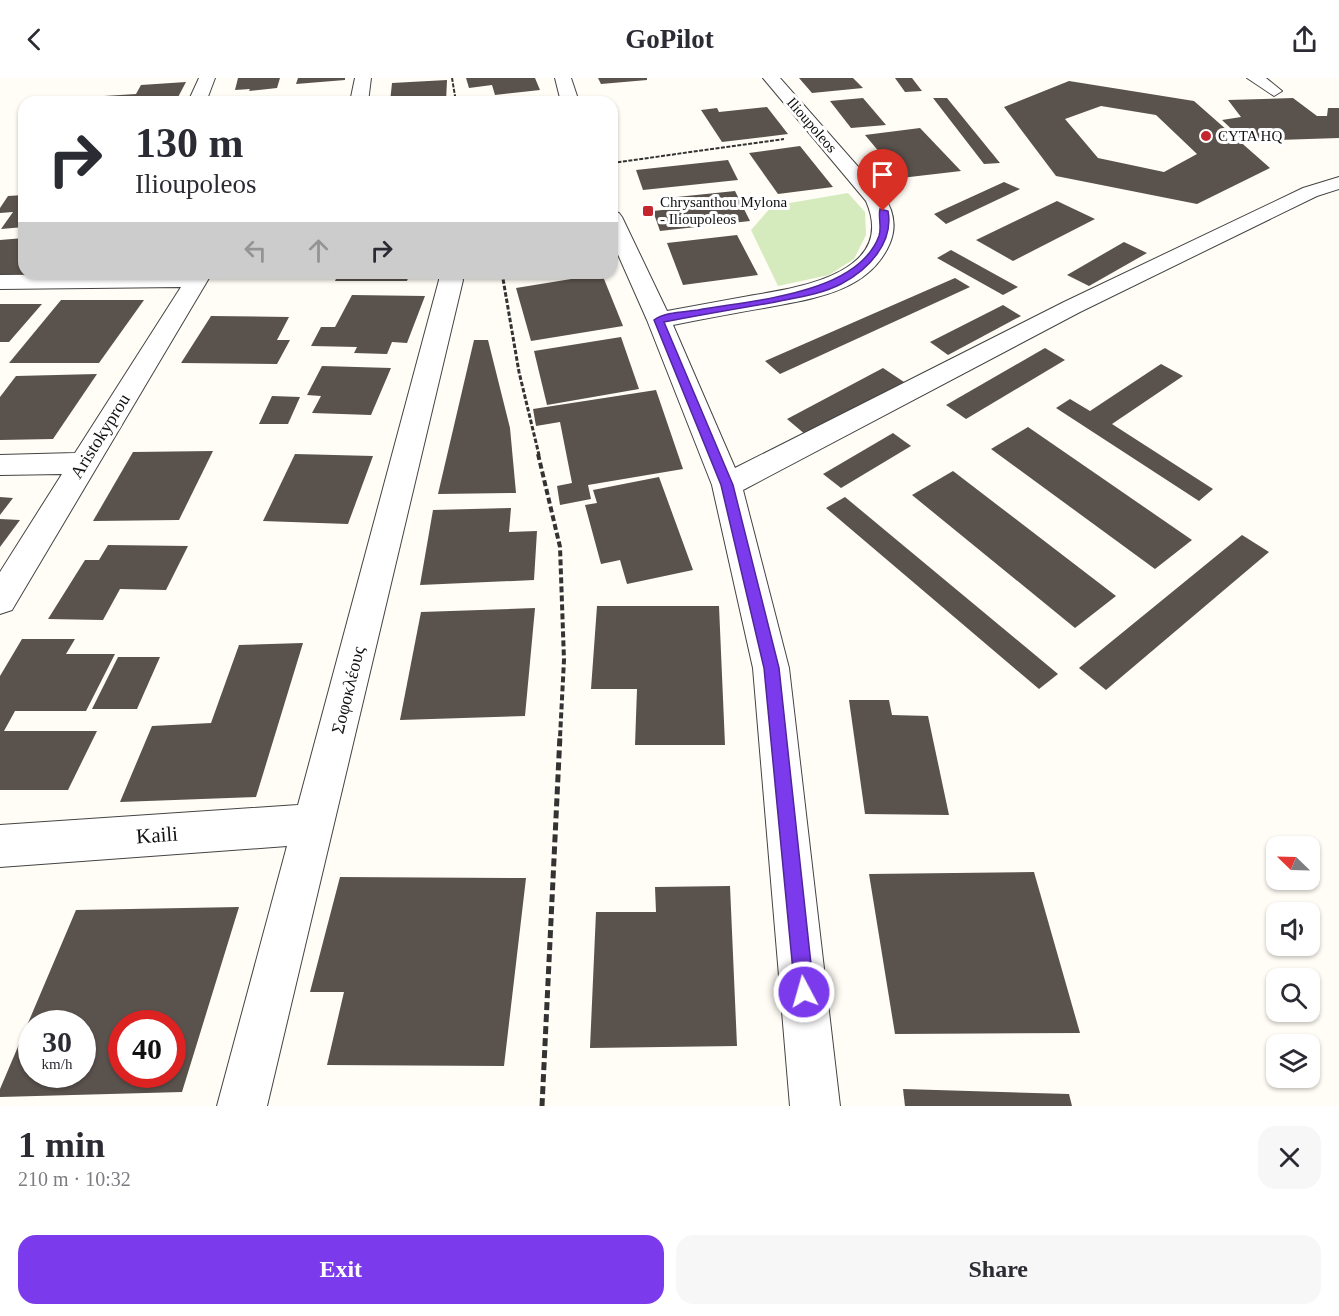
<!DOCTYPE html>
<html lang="en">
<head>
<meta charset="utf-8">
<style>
  body { margin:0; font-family:"Times New Roman",serif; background:#f7f7f7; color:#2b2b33; height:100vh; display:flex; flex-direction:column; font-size:22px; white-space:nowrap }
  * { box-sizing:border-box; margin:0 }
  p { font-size:20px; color:#7c7c81 }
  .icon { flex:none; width:33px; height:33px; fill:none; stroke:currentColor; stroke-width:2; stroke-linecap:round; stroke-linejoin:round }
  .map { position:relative; height:1028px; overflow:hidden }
  .details { display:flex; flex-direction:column; background:#fff; flex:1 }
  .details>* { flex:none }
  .guide { position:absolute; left:18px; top:18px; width:600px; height:183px; border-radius:18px; box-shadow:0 2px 4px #0004; background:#fff; color:#2b2b33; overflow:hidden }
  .needle { width:39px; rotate:293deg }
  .buttons { position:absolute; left:1266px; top:758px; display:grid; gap:12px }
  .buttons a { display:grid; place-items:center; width:54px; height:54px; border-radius:12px; background:#fff; box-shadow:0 2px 4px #0004; font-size:30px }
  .speed { position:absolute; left:18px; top:932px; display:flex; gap:12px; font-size:30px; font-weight:700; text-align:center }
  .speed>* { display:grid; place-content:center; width:78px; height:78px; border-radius:50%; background:#fff; box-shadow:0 2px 4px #0004; line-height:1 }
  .speed small { font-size:15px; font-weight:400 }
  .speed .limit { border:9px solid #d22; background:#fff; color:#111 }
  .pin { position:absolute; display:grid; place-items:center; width:51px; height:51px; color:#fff; margin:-62px -26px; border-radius:50% 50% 50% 0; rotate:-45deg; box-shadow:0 0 6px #0007 }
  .pin .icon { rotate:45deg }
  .me { position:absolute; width:66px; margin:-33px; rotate:354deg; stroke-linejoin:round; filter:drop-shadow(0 0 4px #0008) }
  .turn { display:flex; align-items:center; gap:21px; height:126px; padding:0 18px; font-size:27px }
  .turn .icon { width:78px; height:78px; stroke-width:2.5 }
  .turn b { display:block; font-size:42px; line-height:51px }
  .lanes { display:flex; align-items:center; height:57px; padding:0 18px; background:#0003; justify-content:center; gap:30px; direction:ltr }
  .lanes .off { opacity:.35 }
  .round { display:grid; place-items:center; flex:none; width:63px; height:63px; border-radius:18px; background:#f7f7f7 }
  .overview { display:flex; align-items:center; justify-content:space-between; height:102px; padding:0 18px }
  h1 { font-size:36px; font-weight:700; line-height:45px }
  .button { display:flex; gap:12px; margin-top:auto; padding:12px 18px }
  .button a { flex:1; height:69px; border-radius:18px; background:#7c3aed; color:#fff; font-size:24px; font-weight:700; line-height:69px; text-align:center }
  .button a+a { background:#f7f7f7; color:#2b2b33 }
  header { display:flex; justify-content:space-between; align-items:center; height:78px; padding:0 18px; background:#fff; font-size:27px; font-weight:700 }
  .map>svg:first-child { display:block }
  .green { fill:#d5ebbd }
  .building { fill:#5a524d; fill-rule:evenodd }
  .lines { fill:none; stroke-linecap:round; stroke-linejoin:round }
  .minor-casing { stroke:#444; stroke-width:2 }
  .path-far3 { stroke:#333; stroke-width:2; stroke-dasharray:4 1.5; stroke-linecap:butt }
  .path-far2 { stroke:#333; stroke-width:3; stroke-dasharray:4.5 2; stroke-linecap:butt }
  .path-far1 { stroke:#333; stroke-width:4; stroke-dasharray:6 3; stroke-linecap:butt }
  .path { stroke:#333; stroke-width:5; stroke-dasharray:8 4; stroke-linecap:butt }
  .minor { fill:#fff; fill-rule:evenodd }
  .route { fill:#7c3aed; stroke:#51269a; stroke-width:1.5 }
  .poi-dot { fill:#c4262e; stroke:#fff; stroke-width:2 }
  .labels { text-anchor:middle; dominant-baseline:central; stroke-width:6; stroke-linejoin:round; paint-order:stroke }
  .far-street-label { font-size:15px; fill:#111; stroke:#fff }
  .far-poi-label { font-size:15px; fill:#111; stroke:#fff; text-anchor:start }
  .street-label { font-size:18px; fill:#111; stroke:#fff }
  .near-street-label { font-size:21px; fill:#111; stroke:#fff }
</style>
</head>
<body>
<header><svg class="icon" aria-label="back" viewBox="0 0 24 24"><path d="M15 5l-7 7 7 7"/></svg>GoPilot<svg class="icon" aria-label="share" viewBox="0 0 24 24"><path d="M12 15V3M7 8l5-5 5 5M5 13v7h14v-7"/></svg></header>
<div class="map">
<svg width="1339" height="1028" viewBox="0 0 1339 1028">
  <rect width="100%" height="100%" fill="#fffdf5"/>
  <polygon class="green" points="848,115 865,134 866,157 854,181 829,197 778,208 751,152 772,128"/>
  <g class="building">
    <polygon points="238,0 280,0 277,10 249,13 250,11 235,12"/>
    <polygon points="298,0 345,0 345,2 296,6"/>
    <polygon points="466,0 535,0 540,12 495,17 492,7 469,10"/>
    <polygon points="598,0 647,0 647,2 601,6"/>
    <polygon points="799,0 853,0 863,10 812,15"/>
    <polygon points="895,0 912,0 922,13 905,14"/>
    <polygon points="447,2 446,24 390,24 392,5"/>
    <path d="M1069 3 1194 23 1270 90 1197 126 1056 98 1004 29ZM1101 28 1156 37 1197 76 1164 94 1098 80 1065 41Z"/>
    <polygon points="186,4 176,23 100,24 104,18 136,16 141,7"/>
    <polygon points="863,20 886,47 851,50 830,23"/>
    <polygon points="933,20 947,20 1000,85 984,86"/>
    <polygon points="1293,20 1317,38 1327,38 1328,30 1339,30 1339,60 1244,63 1222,42 1241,39 1228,22"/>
    <polygon points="767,29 788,56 722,64 701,32 717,30 719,34"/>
    <polygon points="920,50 961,93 901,100 865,57"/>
    <polygon points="800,68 833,109 778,116 749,75"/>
    <polygon points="728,82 738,102 643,112 636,92"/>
    <polygon points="1004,104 1020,111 946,146 934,136"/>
    <polygon points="735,113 750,143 660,153 653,133 671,131 667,120"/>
    <polygon points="24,117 24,149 1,151 13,134 0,135 0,130 8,118"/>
    <polygon points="1057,123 1095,141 1013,183 976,162"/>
    <polygon points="737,157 758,197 683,207 667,165"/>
    <polygon points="24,160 24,196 0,198 0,162"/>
    <polygon points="1124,164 1147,175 1089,208 1067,197"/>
    <polygon points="951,172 1018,209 1003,217 937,180"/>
    <polygon points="339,195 410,195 407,203 335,203"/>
    <polygon points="602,196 623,248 531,263 516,210"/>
    <polygon points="955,200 970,209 780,296 765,283"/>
    <polygon points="352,217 425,218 407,265 392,264 387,276 354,275 357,269 311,268 321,249 335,249"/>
    <polygon points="61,222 144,222 99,285 9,285"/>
    <polygon points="0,226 42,226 9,264 0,264"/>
    <polygon points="1003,227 1021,238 948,277 930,264"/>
    <polygon points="211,238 289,239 277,262 290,262 277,286 181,285"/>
    <polygon points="621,259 639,311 547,327 534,273"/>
    <polygon points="474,262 488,262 510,350 516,415 438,416"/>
    <polygon points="1045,270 1065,282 966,341 946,327"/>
    <polygon points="1161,286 1183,298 1112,346 1213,411 1199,423 1056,330 1070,321 1090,333"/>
    <polygon points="322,288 391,290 371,337 312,335 321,318 307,317"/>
    <polygon points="883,290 904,304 806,357 787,341"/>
    <polygon points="97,296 53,361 0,362 0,319 16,298"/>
    <polygon points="656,312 683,391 588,407 591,421 560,427 557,408 572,405 560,344 536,348 533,331"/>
    <polygon points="272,318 300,319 288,346 259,346"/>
    <polygon points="1028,349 1192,462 1155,491 991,371"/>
    <polygon points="893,355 911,368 841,410 823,396"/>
    <polygon points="213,373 179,442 93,443 133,374"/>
    <polygon points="295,376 373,378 348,446 263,443"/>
    <polygon points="953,393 1116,518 1075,550 912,417"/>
    <polygon points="659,399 693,492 627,506 620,482 601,486 585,427 597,425 593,412"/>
    <polygon points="0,419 13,420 0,437"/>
    <polygon points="845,419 1058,596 1039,611 826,430"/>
    <polygon points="511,430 509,454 537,453 534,502 420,507 433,432"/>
    <polygon points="0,441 20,442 0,469"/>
    <polygon points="1242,457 1269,474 1106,612 1079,590"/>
    <polygon points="108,467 188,468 166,512 120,511 103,542 48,541 85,482 99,482"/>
    <polygon points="597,528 719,528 725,667 635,667 637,611 591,611"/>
    <polygon points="535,530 525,638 400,642 421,534"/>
    <polygon points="22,561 75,561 66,576 115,576 86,633 15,633 4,653 97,653 68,712 0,712 0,598"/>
    <polygon points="303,565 256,719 120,724 152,648 211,645 239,567"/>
    <polygon points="118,579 160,579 137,631 92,631"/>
    <polygon points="849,622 889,622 892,637 928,638 949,737 865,736"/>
    <polygon points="1034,794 1080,955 895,956 869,796"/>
    <polygon points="340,799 526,800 504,988 327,987 344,914 310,914"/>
    <polygon points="730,808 737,968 590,970 596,834 656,834 655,809"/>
    <path d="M239 829 182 1014 0 1019V1011L76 832ZM32 945H82V996H32ZM122 945H172V996H122Z"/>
    <polygon points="903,1011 1069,1016 1072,1028 905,1028"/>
  </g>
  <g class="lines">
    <defs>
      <g id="minor">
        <polygon points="199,0 215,0 206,24 188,24"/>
        <polygon points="355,0 371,0 368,24 350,24"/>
        <polygon points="555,0 571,0 579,24 561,24"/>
        <path d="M763 0H780L883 117C893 131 897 148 890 165 869 215 810 221 764 230 734 235 703 241 673 247L735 390 1064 224 1303 110 1339 99V111L1317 118 1080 234 743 412 789 590 840 1028H790L753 590 712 407 647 242 612 163V133L619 135 622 139 667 233C694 228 721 223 749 218 796 210 898 196 866 123Z"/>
        <polygon points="1247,0 1266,0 1282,13 1274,18"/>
        <polygon points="212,195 12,532 0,536 0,494 62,396 0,397 0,377 75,375 181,209 0,211 0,197"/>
        <polygon points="439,195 461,195 463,202 267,1028 217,1028 287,768 0,789 0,747 298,727 439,202"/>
      </g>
    </defs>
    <use href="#minor" class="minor-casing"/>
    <g class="path-far3">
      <polyline points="452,0 456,24"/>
      <polyline points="612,85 784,61"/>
    </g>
    <polyline class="path-far2" points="502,195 519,294 539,377"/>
    <polyline class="path-far1" points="538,376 560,469 564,582 560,659"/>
    <polyline class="path" points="542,1028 560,657"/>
    <use href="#minor" class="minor"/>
  </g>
  <path class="route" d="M880 131 888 133C894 165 868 192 841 206 820 217 793 220 770 225 735 231 700 237 664 244L733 407 779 590 814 914 811 921 804 923 797 921 795 914 764 590 721 407 654 242C664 234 685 234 698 232 751 222 857 217 879 158 882 149 878 140 880 131Z"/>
  <g class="poi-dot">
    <circle cx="1206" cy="58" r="6"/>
    <rect x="642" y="127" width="12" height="12" rx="3"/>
  </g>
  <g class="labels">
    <g class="far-street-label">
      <text transform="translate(812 47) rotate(49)">Ilioupoleos</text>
    </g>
    <g class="far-poi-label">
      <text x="1218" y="58">CYTA HQ</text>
      <text x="660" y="124">Chrysanthou Mylona<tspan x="660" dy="17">- Ilioupoleos</tspan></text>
    </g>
    <g class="street-label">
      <text transform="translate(100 358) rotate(-58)">Aristokyprou</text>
      <text transform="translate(348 612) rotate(-76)">Σοφοκλέους</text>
    </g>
    <g class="near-street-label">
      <text transform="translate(157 757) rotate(-4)">Kaili</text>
    </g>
  </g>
</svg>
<div class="buttons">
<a><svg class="needle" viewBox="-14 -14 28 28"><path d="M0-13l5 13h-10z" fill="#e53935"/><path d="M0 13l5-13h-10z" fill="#7c7c81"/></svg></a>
<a><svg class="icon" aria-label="sound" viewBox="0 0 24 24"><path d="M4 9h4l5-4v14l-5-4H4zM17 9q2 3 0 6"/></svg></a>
<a><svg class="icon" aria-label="search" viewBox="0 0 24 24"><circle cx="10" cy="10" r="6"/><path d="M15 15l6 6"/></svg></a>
<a><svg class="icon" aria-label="layers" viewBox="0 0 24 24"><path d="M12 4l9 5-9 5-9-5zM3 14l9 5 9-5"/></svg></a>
</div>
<div class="speed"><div>30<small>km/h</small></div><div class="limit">40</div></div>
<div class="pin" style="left:883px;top:133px;background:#d93025"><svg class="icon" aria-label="arrive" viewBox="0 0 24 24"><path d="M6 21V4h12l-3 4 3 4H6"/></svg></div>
<svg class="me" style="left:804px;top:914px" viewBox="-20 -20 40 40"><circle r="17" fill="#7c3aed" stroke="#fff" stroke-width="3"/><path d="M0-11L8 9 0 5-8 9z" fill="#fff"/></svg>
<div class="guide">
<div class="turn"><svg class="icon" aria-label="right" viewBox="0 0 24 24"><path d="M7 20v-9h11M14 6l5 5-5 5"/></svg><div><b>130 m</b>Ilioupoleos</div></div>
<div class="lanes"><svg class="icon off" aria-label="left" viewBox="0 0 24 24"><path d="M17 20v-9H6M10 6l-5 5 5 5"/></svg><svg class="icon off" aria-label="ahead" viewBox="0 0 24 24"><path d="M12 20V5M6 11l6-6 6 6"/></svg><svg class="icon" aria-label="right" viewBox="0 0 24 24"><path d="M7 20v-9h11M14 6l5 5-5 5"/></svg></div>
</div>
</div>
<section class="details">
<div class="overview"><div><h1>1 min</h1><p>210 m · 10:32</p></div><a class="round"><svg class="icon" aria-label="close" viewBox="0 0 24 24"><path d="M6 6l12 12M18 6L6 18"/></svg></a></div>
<div class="button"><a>Exit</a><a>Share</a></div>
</section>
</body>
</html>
